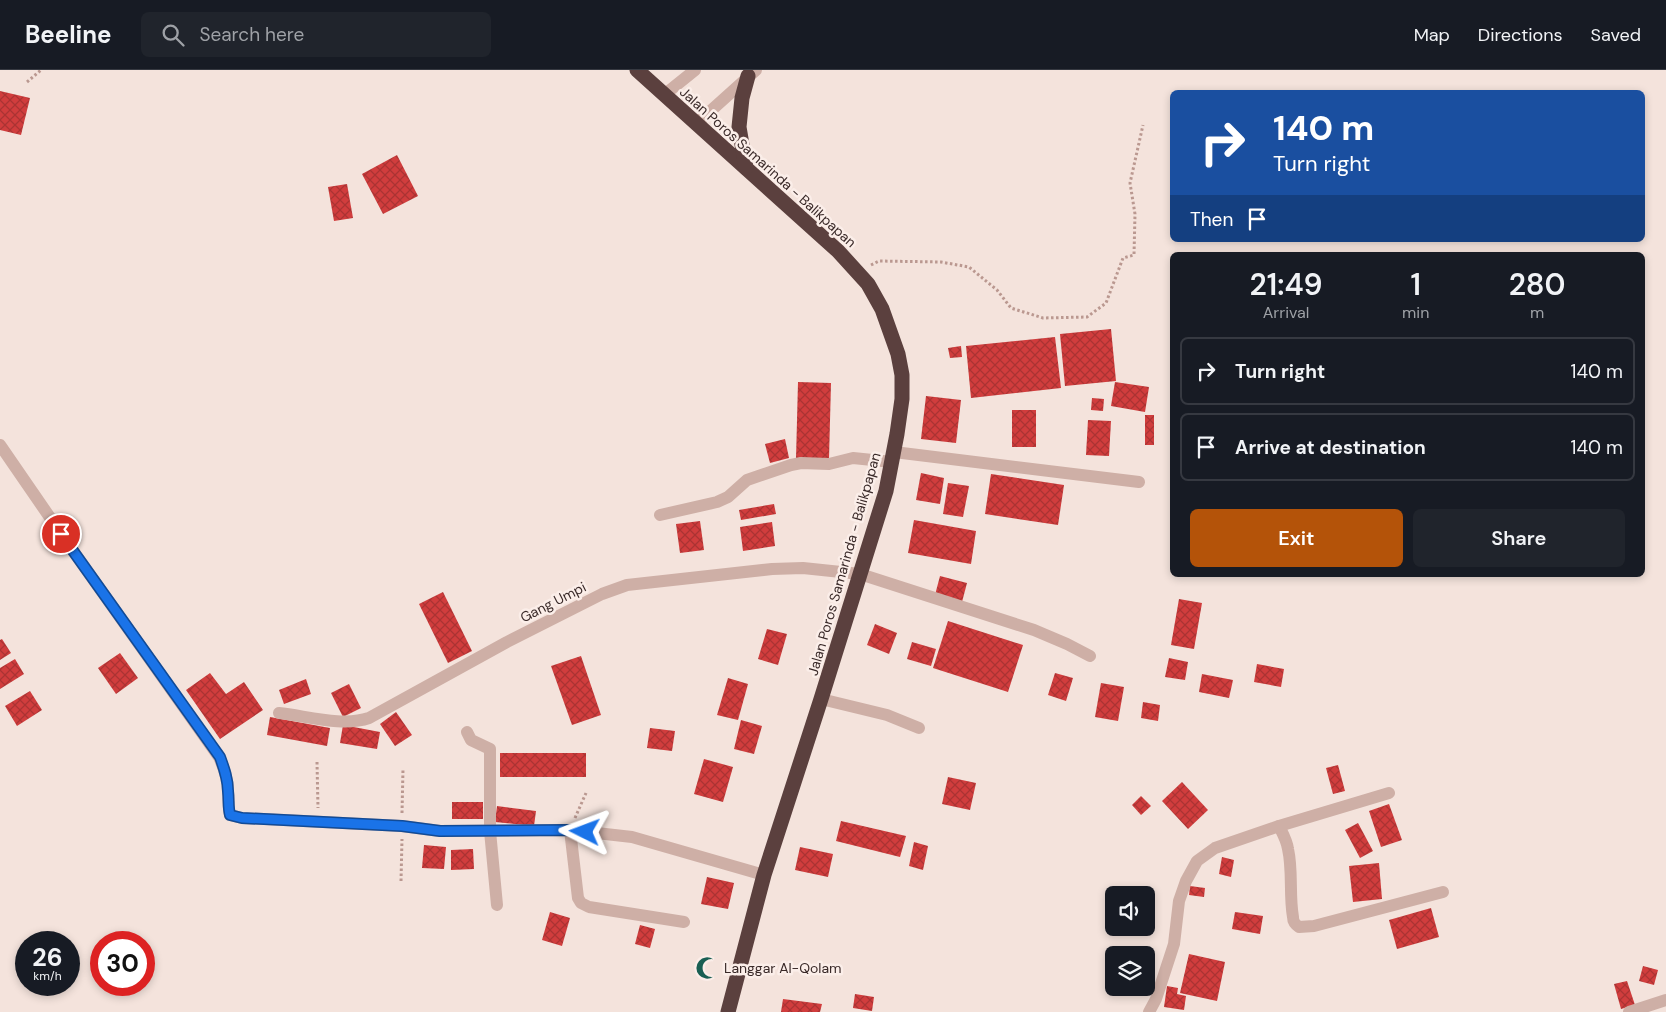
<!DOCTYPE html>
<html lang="en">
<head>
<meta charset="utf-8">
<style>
  body { margin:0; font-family:"DM Sans",sans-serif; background:#20242c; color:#f1f3f6; height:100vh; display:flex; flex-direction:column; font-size:19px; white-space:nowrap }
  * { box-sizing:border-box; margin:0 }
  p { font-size:16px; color:#9ea1a6 }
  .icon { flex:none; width:28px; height:28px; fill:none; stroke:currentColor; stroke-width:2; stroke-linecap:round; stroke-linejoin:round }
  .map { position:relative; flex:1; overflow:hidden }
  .side { position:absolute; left:1170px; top:182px; width:475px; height:325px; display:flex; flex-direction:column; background:#171b24; border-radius:8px; box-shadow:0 2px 8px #0003 }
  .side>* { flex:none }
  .top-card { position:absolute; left:1170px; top:20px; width:475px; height:152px; border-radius:8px; box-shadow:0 2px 8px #0003; background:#1a4fa0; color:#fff; overflow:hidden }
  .controls { position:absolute; left:1105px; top:816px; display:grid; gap:10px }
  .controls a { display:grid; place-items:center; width:50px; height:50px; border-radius:8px; background:#171b24; box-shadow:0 2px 8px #0003; font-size:25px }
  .speed { position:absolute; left:15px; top:861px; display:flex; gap:10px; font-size:25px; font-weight:700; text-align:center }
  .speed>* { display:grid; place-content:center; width:65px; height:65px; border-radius:50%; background:#171b24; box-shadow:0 2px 8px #0003; line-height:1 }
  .speed small { font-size:12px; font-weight:400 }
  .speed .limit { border:8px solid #d22; background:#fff; color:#111 }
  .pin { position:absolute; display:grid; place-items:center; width:42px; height:42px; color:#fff; margin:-21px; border:2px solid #fff; border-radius:50%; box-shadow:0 1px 5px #0007 }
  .me { position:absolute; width:55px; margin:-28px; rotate:273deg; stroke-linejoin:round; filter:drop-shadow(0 0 4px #0008) }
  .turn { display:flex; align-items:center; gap:18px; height:105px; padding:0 20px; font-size:22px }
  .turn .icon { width:65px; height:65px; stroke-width:2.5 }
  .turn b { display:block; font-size:35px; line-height:42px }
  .then { display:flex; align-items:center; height:48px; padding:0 20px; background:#0003; gap:10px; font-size:19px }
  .eta { display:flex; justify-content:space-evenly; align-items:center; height:85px; text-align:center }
  .eta b { font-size:30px; font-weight:600; line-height:35px }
  .cta { display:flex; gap:10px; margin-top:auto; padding:10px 20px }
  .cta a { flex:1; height:58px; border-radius:8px; background:#b45309; color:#fff; font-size:20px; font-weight:600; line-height:58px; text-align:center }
  .cta a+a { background:#20242c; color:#f1f3f6 }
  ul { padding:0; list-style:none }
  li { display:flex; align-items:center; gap:15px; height:68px; margin:0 10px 8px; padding:0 10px; border:2px solid #363941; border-radius:8px }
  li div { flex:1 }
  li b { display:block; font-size:19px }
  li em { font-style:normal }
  header { display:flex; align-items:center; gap:30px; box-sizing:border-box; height:70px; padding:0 25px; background:#171b24; border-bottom:1px solid #363941 }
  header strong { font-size:24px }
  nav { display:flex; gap:28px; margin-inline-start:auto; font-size:18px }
  .search { width:350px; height:45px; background:#20242c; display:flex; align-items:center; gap:12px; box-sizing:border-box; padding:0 18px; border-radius:8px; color:#9ea1a6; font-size:19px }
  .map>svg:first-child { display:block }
  .building { fill:url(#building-cross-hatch) }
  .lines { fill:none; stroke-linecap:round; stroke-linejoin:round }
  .path { stroke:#ba9890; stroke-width:3; stroke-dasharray:2.5 2.5; stroke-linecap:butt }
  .minor { stroke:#ceafa6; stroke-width:12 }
  .highway { stroke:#5b403e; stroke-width:15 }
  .route-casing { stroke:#114b97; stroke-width:12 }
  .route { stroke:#1a73e8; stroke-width:9 }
  .labels { text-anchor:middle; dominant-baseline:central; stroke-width:5; stroke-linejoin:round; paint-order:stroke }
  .street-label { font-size:14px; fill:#392928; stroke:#fbeee9 }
  .poi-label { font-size:14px; fill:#392928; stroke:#fbeee9; text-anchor:start }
</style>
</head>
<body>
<header>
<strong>Beeline</strong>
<div class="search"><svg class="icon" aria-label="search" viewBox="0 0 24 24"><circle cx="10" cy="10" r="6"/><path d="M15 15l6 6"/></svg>Search here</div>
<nav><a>Map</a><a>Directions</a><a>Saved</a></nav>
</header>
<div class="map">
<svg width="1666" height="942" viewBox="0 0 1666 942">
  <defs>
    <pattern id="building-cross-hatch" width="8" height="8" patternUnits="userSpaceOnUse" patternTransform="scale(1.25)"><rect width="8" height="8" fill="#d13d3d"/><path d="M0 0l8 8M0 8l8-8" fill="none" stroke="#ab3333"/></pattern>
  </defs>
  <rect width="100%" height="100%" fill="#f4e3dc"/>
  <g class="building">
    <polygon points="0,21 30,28 21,65 0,60"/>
    <polygon points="397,85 418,126 383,144 362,104"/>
    <polygon points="347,114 353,148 334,151 328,117"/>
    <polygon points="1111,259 1116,311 1065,316 1060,264"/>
    <polygon points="1055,267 1061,318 971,328 966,276"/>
    <polygon points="961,276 962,287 950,288 948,278"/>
    <polygon points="798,312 831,313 829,389 796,389"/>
    <polygon points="1115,312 1149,317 1145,342 1111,336"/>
    <polygon points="926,326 961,330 956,373 921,369"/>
    <polygon points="1092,328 1104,329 1103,341 1091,340"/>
    <rect x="1012" y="340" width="24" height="37"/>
    <rect x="1145" y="345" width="9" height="30"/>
    <polygon points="1088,350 1111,351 1109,386 1086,385"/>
    <polygon points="785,369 789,388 770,393 765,374"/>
    <polygon points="921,403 944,408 940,434 916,430"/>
    <polygon points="991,404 1064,415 1058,455 985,444"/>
    <polygon points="948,413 969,416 963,447 943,444"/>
    <polygon points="774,434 776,444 741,450 739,440"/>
    <polygon points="914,450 976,461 971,494 908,483"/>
    <polygon points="700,451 704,480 680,483 676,454"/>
    <polygon points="772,452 775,476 743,481 740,457"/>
    <polygon points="940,506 967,513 962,532 935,525"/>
    <polygon points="443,522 472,581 448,593 419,534"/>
    <polygon points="1179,529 1202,533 1194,579 1171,575"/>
    <polygon points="948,551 1023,575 1008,622 933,598"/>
    <polygon points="875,554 897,563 889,584 867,575"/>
    <polygon points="767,559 787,564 778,595 758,589"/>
    <polygon points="2,569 11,583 0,590 0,570"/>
    <polygon points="912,572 936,579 931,596 907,589"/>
    <polygon points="120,583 138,608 116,624 98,598"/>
    <polygon points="581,586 601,645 572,655 551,596"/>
    <polygon points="1169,588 1188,592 1185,610 1165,607"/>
    <polygon points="15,589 24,604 0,619 0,598"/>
    <polygon points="1257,594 1284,599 1281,617 1254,612"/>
    <polygon points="210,603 226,624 244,612 263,640 220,669 186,620"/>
    <polygon points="1055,603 1073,608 1066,631 1048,625"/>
    <polygon points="1202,604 1233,610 1229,628 1199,622"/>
    <polygon points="728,608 748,614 738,650 717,645"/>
    <polygon points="306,609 311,624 284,634 279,620"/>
    <polygon points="1101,613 1124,617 1118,651 1095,647"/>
    <polygon points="349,614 361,638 343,647 331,623"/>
    <polygon points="30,621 42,640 17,656 5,636"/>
    <polygon points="1143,632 1160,635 1158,651 1141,648"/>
    <polygon points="396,642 412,665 395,676 380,654"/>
    <polygon points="270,647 330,658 327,676 267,665"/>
    <polygon points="741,650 762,656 754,684 734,679"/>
    <polygon points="343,655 380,662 377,679 340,673"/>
    <polygon points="650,658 675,661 672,681 647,678"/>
    <rect x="500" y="683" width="86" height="24"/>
    <polygon points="704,689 733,697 723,732 694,724"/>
    <polygon points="1338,695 1345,721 1333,724 1326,698"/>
    <polygon points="948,707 976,713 970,740 942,734"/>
    <polygon points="1182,712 1208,740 1188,759 1162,731"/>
    <polygon points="1141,726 1151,736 1141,745 1132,735"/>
    <rect x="452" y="732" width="31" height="17"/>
    <polygon points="1389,734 1402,770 1381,777 1369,741"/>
    <polygon points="497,736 536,741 534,756 495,752"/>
    <polygon points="841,751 906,766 900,787 836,771"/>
    <polygon points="1358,753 1373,781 1360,788 1345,760"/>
    <polygon points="914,772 928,776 923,800 909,796"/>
    <polygon points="424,775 446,777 444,799 422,798"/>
    <polygon points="800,777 833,784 828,807 795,800"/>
    <polygon points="473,779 474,799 451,800 451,780"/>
    <polygon points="1222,787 1234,790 1231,807 1219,804"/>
    <polygon points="1379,793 1382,829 1353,832 1349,796"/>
    <polygon points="707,807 734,813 728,839 701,834"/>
    <polygon points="1190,816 1205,818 1204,827 1189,825"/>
    <polygon points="1431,838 1439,867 1397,879 1389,850"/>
    <polygon points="550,842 570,848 562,876 542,870"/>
    <polygon points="1235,842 1263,846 1260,864 1232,859"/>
    <polygon points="640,855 655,859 650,878 635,874"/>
    <polygon points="1189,884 1225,892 1217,931 1180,923"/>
    <polygon points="1643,896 1658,900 1654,915 1639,911"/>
    <polygon points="1627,911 1635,935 1621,939 1614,914"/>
    <polygon points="1167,916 1178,918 1177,924 1186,926 1184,940 1164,937"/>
    <polygon points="855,924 874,927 872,941 853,938"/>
    <polygon points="783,929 822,934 820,942 781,942"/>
  </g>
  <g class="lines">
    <g class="path">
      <polyline points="27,12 41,0"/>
      <polyline points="871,195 879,191 941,192 969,197 997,220 1011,238 1043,248 1087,247 1106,233 1123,188 1134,185 1135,144 1130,113 1143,55"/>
      <polyline points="317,692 318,738"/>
      <polyline points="402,743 403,699"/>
      <polyline points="575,748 586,723"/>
      <polyline points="401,811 402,769"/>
    </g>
    <g class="minor">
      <polyline points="664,25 695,0"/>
      <polyline points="696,54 756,0"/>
      <path d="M0 375 71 478 219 687C224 698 228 709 228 722 229 730 228 737 230 745L242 748 402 756 440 761 570 760 632 767 764 805"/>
      <polyline points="894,382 1139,412"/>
      <polyline points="660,445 717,432 728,427 747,410 791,395 801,393 829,394 853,388 892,392"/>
      <polyline points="821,629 887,645 919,658"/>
      <path d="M279 643C307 646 343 657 369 648L507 572 602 524 627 515 772 499 803 498 860 504 1034 560 1067 574 1090 586"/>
      <polyline points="467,662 471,670 490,679 490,761 497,835"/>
      <path d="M1279 756C1283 764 1287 771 1288 779 1293 801 1289 825 1293 847 1293 852 1295 854 1299 857L1314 856 1443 822"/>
      <polyline points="570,760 578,828 581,833 589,837 684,852"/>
      <polyline points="1149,942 1156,929 1174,874 1179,831 1186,811 1197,791 1215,778 1279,756 1389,723"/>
      <polyline points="1629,942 1666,930"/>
    </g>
    <g class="highway">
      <polyline points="637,0 838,181 868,214 882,239 898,284 902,305 902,329 897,364 886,421 821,629 764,805 728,942"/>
      <polyline points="746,98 739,57 742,28 748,6"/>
    </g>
  </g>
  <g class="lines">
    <defs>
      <path id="route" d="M61 464 220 687C224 698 228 709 228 721 229 730 228 737 230 745L242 748 402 756 440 761 570 760 585 762"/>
    </defs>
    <use href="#route" class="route-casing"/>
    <use href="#route" class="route"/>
  </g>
  <defs>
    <symbol id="mosque-bare" viewBox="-9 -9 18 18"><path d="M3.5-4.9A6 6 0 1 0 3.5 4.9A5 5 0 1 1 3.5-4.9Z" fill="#195f53" stroke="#fbeee9" stroke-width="2.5" paint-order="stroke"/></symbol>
  </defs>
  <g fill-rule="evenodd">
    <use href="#mosque-bare" x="691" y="882" width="32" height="32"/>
  </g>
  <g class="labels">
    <g class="street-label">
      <text transform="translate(768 97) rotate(42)">Jalan Poros Samarinda - Balikpapan</text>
      <text transform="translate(844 494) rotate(-74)">Jalan Poros Samarinda - Balikpapan</text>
      <text transform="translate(553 532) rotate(-27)">Gang Umpi</text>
    </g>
    <g class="poi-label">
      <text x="724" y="898">Langgar Al-Qolam</text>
    </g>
  </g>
</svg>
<div class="controls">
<a><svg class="icon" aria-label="sound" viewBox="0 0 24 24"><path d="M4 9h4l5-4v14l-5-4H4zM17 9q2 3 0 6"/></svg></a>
<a><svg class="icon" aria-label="layers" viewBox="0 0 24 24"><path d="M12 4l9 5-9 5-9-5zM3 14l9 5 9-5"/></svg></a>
</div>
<div class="speed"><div>26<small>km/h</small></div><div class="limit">30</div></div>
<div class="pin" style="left:61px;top:464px;background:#d93025"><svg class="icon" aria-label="arrive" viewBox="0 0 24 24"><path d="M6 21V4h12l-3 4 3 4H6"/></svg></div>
<svg class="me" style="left:585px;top:762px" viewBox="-20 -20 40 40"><path d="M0-17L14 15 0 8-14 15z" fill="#1a73e8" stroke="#fff" stroke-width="4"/></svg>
<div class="top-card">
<div class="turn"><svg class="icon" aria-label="right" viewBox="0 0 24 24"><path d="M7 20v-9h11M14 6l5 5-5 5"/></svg><div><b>140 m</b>Turn right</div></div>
<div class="then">Then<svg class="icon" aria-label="arrive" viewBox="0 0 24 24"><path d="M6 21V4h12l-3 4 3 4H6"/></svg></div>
</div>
<section class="side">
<div class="eta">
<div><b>21:49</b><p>Arrival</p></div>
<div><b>1</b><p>min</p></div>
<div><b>280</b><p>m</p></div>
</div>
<ul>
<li><svg class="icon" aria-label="right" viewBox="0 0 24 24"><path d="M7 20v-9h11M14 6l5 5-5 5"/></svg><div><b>Turn right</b></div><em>140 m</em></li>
<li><svg class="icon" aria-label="arrive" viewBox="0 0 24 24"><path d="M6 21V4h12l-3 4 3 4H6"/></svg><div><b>Arrive at destination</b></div><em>140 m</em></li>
</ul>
<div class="cta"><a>Exit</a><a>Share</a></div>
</section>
</div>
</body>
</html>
